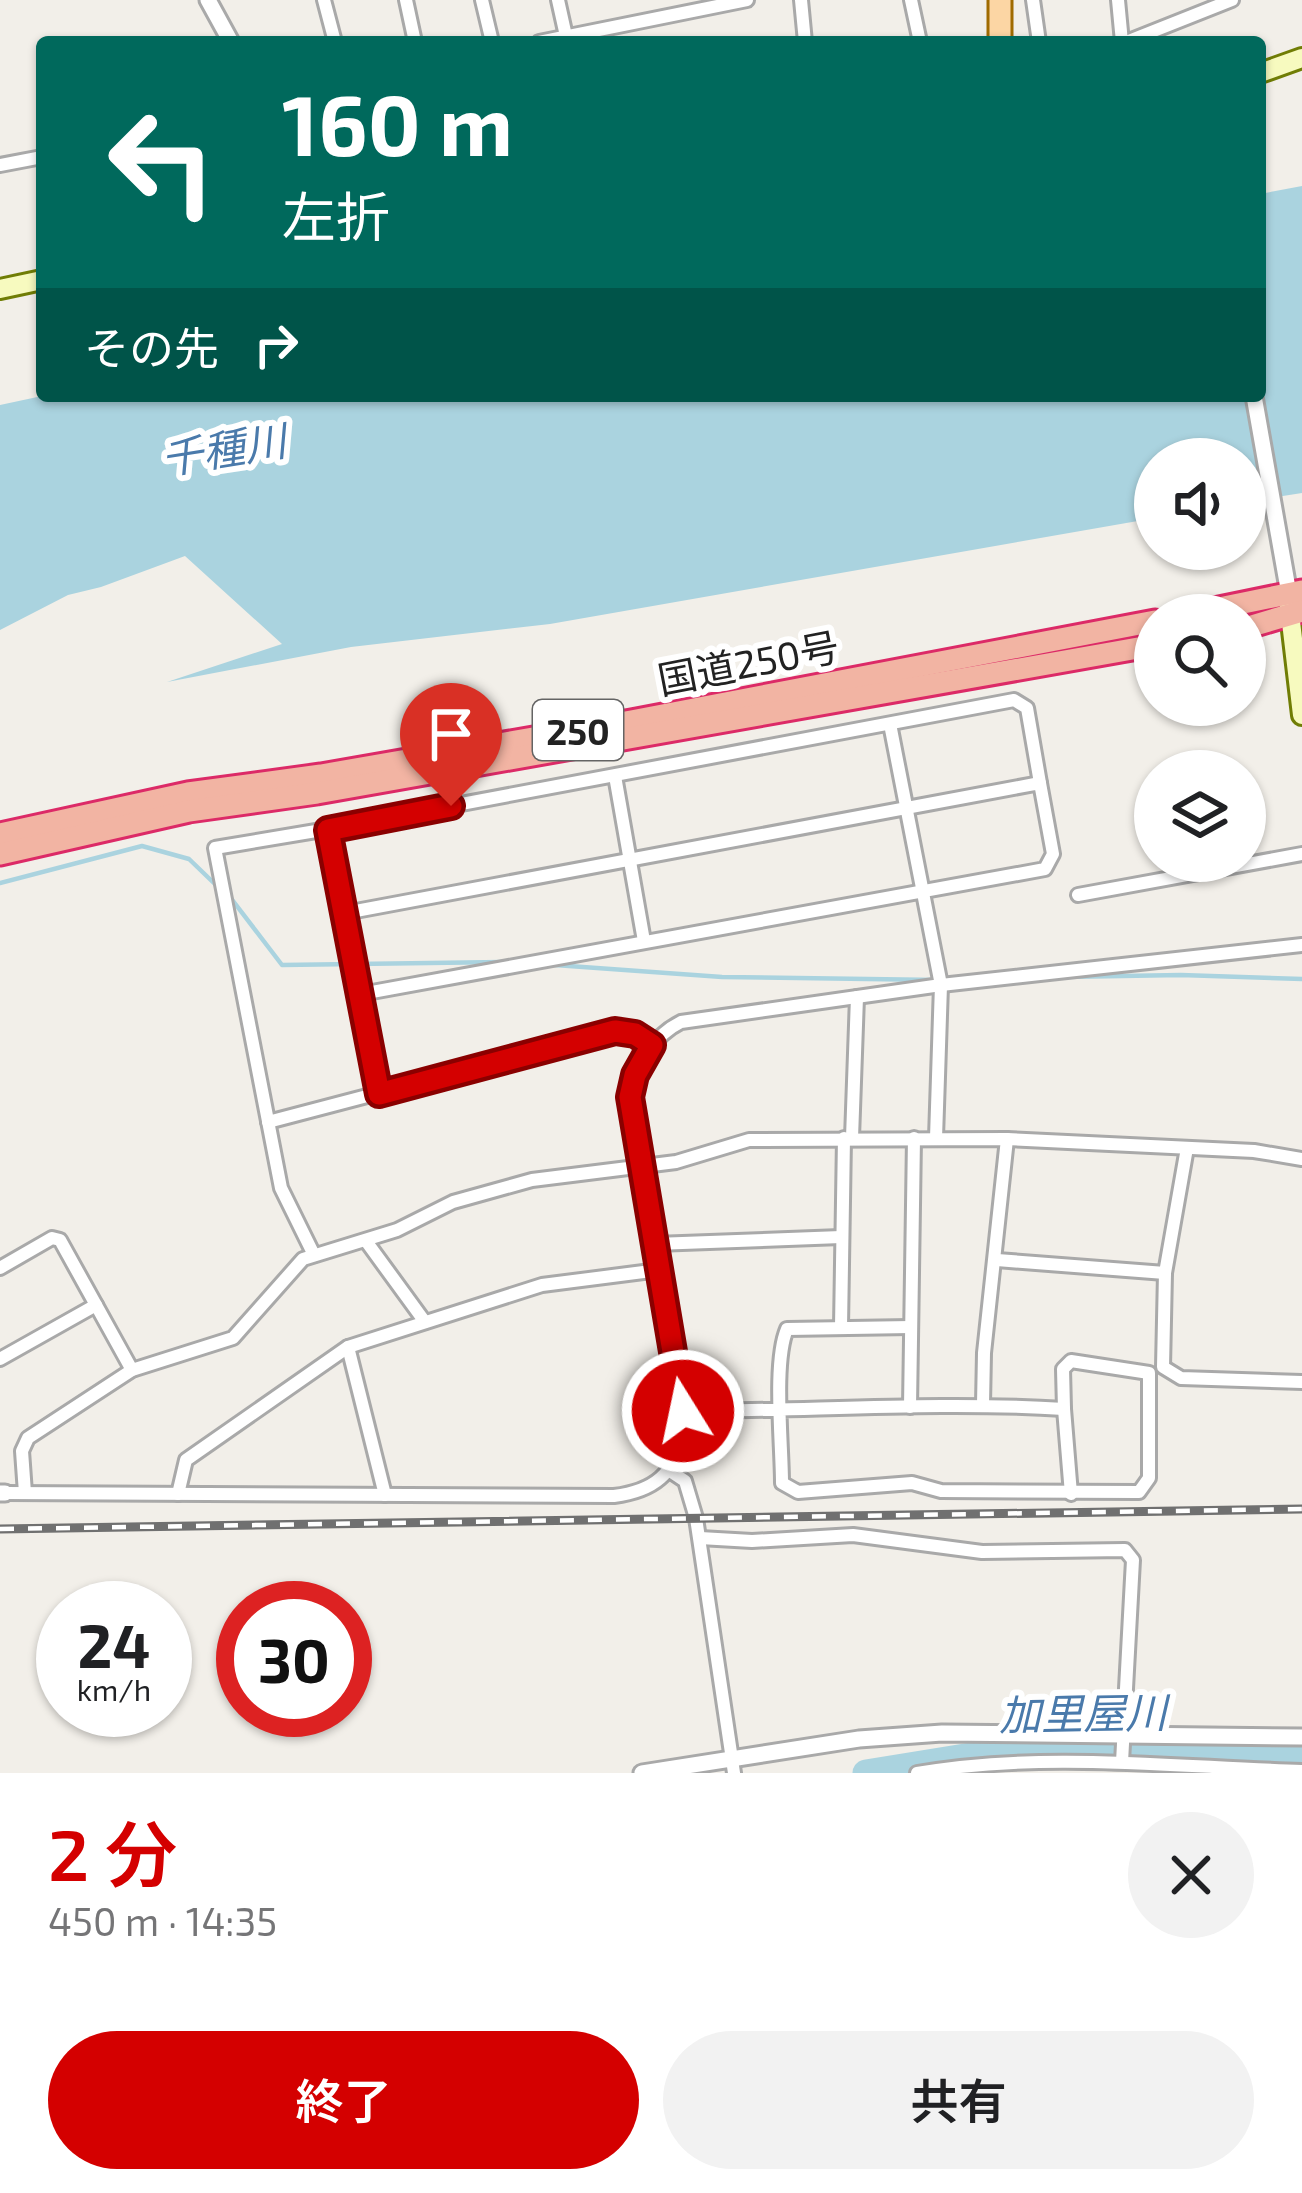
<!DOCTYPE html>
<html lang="ja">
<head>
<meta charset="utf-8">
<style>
  body { margin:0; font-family:"Exo 2","Noto Sans JP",sans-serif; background:#f2f2f2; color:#202124; height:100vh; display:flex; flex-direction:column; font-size:45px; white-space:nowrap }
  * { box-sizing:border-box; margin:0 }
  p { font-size:39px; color:#757577 }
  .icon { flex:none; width:66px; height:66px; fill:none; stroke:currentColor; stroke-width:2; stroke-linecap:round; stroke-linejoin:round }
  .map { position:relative; height:1773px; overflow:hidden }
  .side { display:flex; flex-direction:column; background:#fff; flex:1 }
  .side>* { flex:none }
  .banner { position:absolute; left:36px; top:36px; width:1230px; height:366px; border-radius:12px; box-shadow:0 3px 9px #0004; background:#00695c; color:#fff; overflow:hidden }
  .tools { position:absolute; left:1134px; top:438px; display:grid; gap:24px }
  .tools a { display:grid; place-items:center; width:132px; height:132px; border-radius:50%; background:#fff; box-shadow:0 3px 9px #0004; font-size:60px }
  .speed { position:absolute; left:36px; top:1581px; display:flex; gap:24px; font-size:60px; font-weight:700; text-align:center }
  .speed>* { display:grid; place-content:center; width:156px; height:156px; border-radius:50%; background:#fff; box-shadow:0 3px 9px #0004; line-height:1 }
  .speed small { font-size:30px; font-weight:400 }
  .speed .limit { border:18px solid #d22; background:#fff; color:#111 }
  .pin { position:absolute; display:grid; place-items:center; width:102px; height:102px; color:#fff; margin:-123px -51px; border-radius:50% 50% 50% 0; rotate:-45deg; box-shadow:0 0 12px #0007 }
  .pin .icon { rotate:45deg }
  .me { position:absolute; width:132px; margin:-66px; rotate:350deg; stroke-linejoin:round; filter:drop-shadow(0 0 9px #0008) }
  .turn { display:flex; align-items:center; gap:42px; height:252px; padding:0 48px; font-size:54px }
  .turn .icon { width:156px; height:156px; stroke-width:2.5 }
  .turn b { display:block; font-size:84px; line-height:102px }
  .then { display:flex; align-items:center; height:114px; padding:0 48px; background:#0003; gap:24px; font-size:45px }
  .round { display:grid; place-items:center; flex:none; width:126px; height:126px; border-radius:63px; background:#f2f2f2 }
  .headline { display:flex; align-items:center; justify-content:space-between; height:204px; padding:0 48px }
  h1 { font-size:72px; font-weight:600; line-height:90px; color:#d40000 }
  .primary-button { display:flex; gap:24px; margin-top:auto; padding:24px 48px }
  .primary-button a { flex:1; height:138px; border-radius:72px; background:#d40000; color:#fff; font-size:48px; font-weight:600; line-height:138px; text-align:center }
  .primary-button a+a { background:#f2f2f2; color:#202124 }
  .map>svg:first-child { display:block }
  .water { fill:#aad3df }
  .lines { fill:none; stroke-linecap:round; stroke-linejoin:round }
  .stream { stroke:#aad3df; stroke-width:4.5 }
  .river { stroke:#aad3df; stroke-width:27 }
  .minor-casing { stroke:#a9a9a9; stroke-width:18 }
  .tertiary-casing { stroke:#a9a9a9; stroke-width:21 }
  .secondary-casing { stroke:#707d05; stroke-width:24 }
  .primary-casing { stroke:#a06b00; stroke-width:27 }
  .trunk-casing { stroke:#dc2a67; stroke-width:27 }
  .minor { stroke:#fff; stroke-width:12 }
  .tertiary { stroke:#fff; stroke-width:15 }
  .secondary { stroke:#f7fabf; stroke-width:18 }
  .primary { stroke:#fcd6a4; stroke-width:21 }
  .trunk { stroke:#f2b4a3; stroke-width:21 }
  .rail-casing { stroke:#707070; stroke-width:9 }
  .rail { stroke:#fff; stroke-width:4.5; stroke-dasharray:14; stroke-linecap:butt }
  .route-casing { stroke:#8a0000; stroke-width:30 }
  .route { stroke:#d40000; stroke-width:21 }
  .labels { text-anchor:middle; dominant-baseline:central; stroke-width:12; stroke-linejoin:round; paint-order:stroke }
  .shield { fill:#fff; stroke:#646464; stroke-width:3 }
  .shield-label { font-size:36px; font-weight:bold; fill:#222 }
  .street-label { font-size:39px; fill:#222; stroke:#fff }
  .water-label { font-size:42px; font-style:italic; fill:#4a7aab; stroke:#fff }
</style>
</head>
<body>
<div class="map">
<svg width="1302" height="1773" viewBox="0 0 1302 1773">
  <rect width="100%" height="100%" fill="#f2efe9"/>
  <polygon class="water" points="1302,186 1302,493 1245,502 1245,459 1155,459 1155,518 550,624 351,647 167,682 282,644 185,556 101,587 68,595 0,630 0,405 42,396 1260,396 1260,194"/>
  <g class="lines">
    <g class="stream">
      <polyline points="0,883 142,846 189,859 217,886"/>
      <polyline points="230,897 282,965 503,962"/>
      <polyline points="555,965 722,977 938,980"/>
      <polyline points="1063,977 1181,975 1302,979"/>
    </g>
    <polyline class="river" points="866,1773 1008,1750 1033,1753 1089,1750 1302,1754"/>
    <defs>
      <g id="minor">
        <polyline points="324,0 335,42"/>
        <polyline points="406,0 415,42"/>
        <polyline points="482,0 492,42"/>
        <polyline points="558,0 566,36"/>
        <polyline points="801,0 805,42"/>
        <polyline points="911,0 920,42"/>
        <polyline points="1033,0 1039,42"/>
        <polyline points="1118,0 1122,42"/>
        <polyline points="539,42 747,0"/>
        <polyline points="1126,42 1232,0"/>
        <polyline points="0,165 42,157"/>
        <polyline points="890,724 941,985 936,1138"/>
        <polyline points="615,776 644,941"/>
        <polyline points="1078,895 1302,854"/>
        <polyline points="345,913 1040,783 1053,854 1045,869 361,994"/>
        <polyline points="379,1093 328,829 1014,700 1027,708 1040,783"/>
        <polyline points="268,1122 615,1031 635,1035 652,1045"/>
        <polyline points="852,1138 857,997"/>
        <polyline points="1187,1148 1165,1273 1163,1367 1181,1378 1302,1382"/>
        <polyline points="366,1241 425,1322"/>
        <polyline points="655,1244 841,1237"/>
        <polyline points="314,1255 281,1188 215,848 328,829"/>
        <polyline points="997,1260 1165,1273"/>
        <polyline points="0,1268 52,1238 60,1240 132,1370"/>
        <polyline points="841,1327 844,1138"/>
        <polyline points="348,1347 385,1495"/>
        <polyline points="0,1359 96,1305"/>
        <polyline points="983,1404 984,1353 1007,1139"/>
        <polyline points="910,1407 914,1138"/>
        <polyline points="1064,1409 1071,1494"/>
        <path d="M683 1411C810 1411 937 1401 1064 1409L1063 1369 1071 1361 1149 1373V1478L1139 1492 941 1491 912 1483 798 1492 782 1483C782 1444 773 1362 787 1329L911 1327"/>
        <polyline points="670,1471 685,1481 696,1518 734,1773"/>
        <path d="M5 1493 614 1496C654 1491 674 1474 684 1435L630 1097C637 1065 651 1037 681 1022L941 985 1302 945"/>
        <polyline points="25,1493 22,1451 28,1438 132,1370 233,1338 303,1259 397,1230 453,1202 532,1180 676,1162 749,1140 1007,1139 1254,1151 1302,1159"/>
        <polyline points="178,1494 186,1460 348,1347 542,1285 659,1270"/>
        <polyline points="700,1538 752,1541 853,1535 982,1552 1125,1550 1133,1560 1122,1762"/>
        <path d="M917 1773C1044 1751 1174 1767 1302 1771"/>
      </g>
      <g id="tertiary">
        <polyline points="208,0 231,42"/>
        <polyline points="1254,396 1289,594"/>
        <polyline points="0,1493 5,1493"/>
        <polyline points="642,1773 859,1739 942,1733 1302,1737"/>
      </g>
      <g id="secondary">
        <polyline points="1260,73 1302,58"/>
        <polyline points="0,289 42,280"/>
        <polyline points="1289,605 1302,715"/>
      </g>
      <polyline id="primary" points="1000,0 1000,42"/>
      <g id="trunk">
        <polyline points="1185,615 1302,591"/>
        <polyline points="1245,628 1302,611"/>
        <polyline points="0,834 188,793 321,775 631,721 1155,621"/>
        <polyline points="0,854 189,811 317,793 1155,645"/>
      </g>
    </defs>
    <use href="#minor" class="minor-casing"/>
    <use href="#tertiary" class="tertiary-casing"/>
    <use href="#secondary" class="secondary-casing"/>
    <use href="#primary" class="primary-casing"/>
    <use href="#trunk" class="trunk-casing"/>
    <use href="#minor" class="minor"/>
    <use href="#tertiary" class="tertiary"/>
    <use href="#secondary" class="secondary"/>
    <use href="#primary" class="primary"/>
    <use href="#trunk" class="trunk"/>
    <defs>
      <polyline id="rail" points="0,1529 1302,1509"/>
    </defs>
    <use href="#rail" class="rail-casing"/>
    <use href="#rail" class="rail"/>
  </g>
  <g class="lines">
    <defs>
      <polyline id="route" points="451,806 328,830 379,1094 615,1031 635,1034 652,1045 635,1075 630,1097 683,1411"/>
    </defs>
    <use href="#route" class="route-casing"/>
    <use href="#route" class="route"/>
  </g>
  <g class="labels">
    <rect class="shield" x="533" y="700" width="90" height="60" rx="9"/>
    <g class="shield-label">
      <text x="578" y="730">250</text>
    </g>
    <g class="street-label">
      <text transform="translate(748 662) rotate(-11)">国道250号</text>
    </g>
    <g class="water-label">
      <text transform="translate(223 448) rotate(-9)">千種川</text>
      <text transform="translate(1083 1712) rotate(-1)">加里屋川</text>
    </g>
  </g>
</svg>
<div class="tools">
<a><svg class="icon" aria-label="sound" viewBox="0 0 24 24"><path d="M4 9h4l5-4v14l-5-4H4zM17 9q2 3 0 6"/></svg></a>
<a><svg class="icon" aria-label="search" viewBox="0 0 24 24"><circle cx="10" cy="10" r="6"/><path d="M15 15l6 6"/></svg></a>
<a><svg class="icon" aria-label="layers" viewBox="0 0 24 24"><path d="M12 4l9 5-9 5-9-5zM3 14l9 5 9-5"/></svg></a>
</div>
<div class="speed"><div>24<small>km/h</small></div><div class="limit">30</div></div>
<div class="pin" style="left:451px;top:806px;background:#d93025"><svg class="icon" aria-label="arrive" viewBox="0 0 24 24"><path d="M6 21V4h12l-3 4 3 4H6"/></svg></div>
<svg class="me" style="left:683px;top:1411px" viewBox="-20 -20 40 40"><circle r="17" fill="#d40000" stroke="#fff" stroke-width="3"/><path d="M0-11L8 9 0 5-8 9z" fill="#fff"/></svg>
<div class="banner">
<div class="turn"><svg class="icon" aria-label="left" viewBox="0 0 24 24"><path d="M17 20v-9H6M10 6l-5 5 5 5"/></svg><div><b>160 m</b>左折</div></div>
<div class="then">その先<svg class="icon" aria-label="right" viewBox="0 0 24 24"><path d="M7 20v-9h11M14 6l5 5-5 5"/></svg></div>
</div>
</div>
<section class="side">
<div class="headline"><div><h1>2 分</h1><p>450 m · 14:35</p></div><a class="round"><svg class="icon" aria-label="close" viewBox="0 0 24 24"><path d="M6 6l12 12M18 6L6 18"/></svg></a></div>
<div class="primary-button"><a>終了</a><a>共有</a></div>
</section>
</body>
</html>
